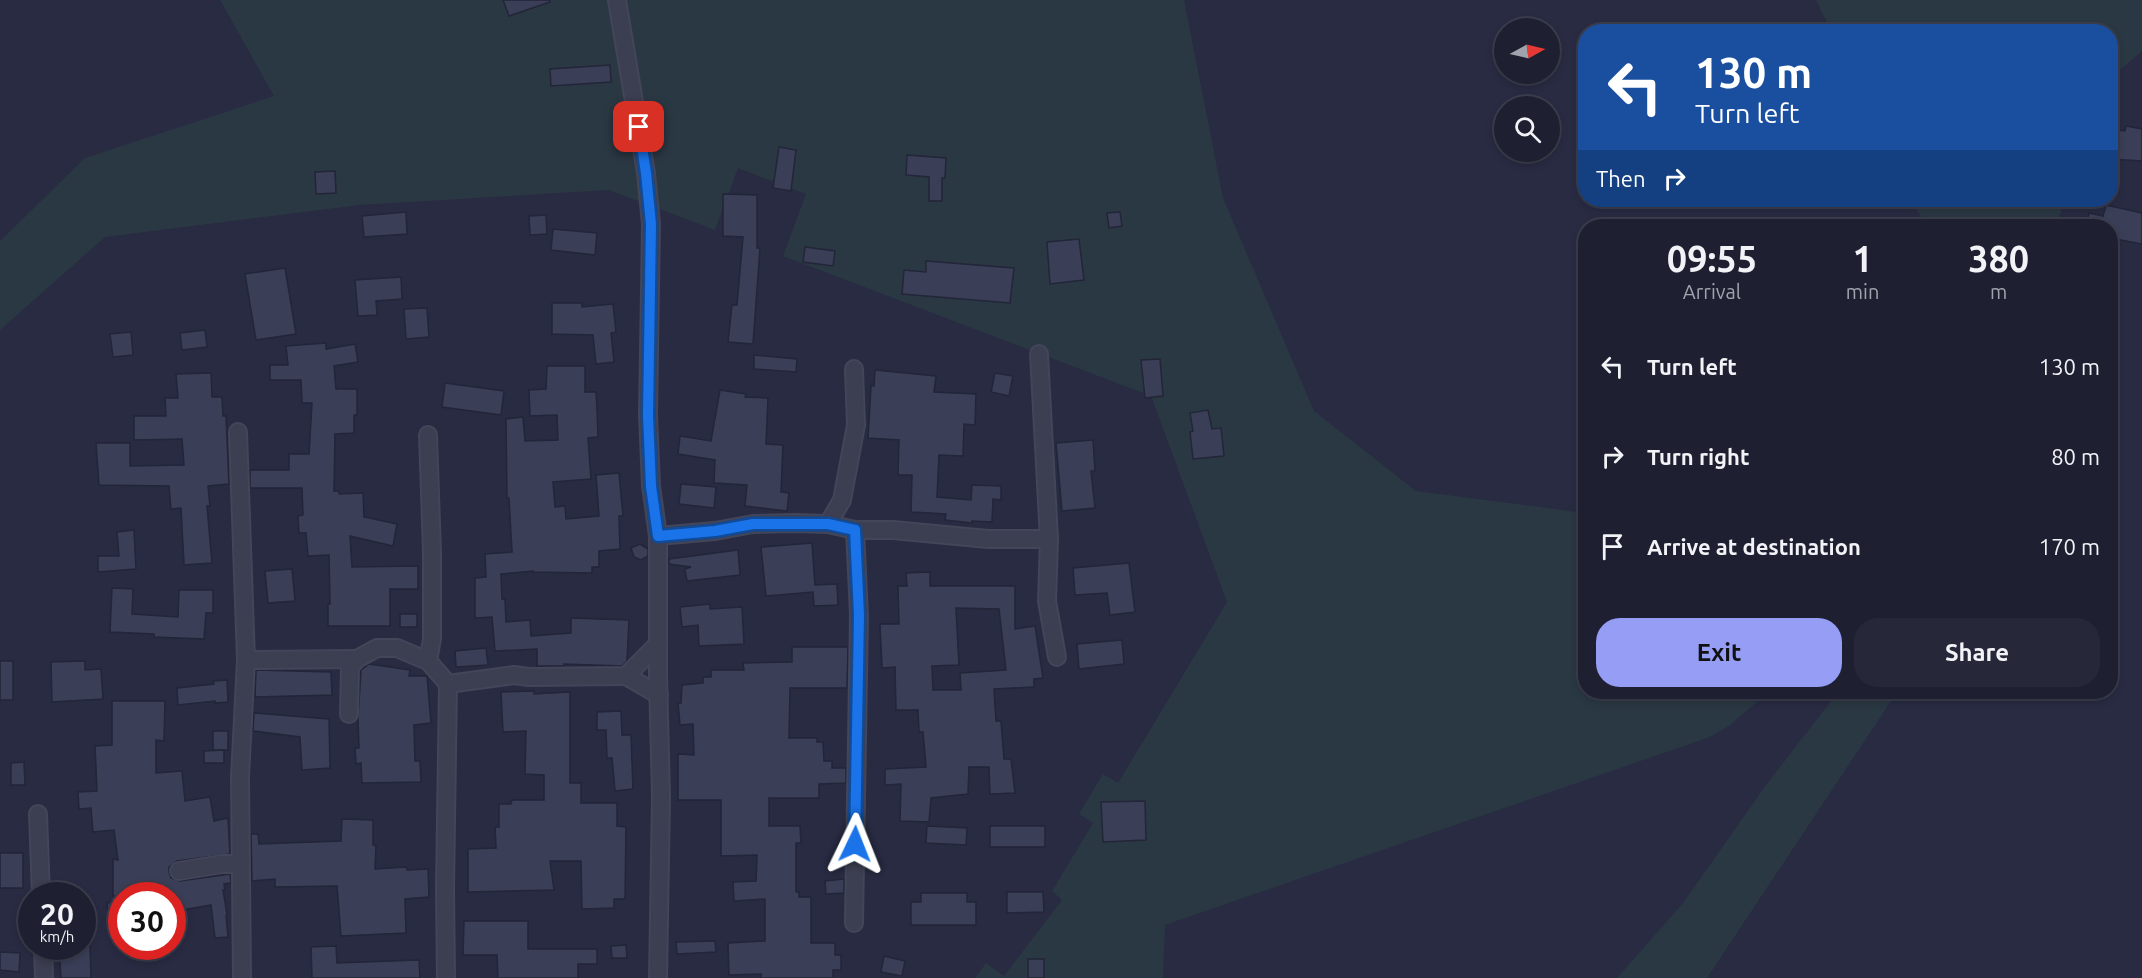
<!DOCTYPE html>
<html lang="en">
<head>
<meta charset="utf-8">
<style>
  body { margin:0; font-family:Ubuntu,sans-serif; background:#26283a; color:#f1f3f6; height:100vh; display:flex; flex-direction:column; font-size:22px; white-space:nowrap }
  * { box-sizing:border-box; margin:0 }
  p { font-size:20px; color:#a1a3ac }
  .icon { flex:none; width:33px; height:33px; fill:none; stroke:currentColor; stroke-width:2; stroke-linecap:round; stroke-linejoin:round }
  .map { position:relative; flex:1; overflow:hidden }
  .panel { position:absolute; left:1578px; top:219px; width:540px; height:480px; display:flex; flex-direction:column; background:#1e2032; border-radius:24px; box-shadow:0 3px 9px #0003,0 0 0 2px #3c3e4d }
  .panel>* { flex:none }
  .hud { position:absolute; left:1578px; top:24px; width:540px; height:183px; border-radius:24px; box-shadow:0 3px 9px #0003,0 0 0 2px #3c3e4d; background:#1a4fa0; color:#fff; overflow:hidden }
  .needle { width:39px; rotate:82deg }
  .fabs { position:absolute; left:1494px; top:18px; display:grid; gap:12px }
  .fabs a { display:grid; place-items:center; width:66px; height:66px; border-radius:50%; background:#1e2032; box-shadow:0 3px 9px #0003,0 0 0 2px #3c3e4d; font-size:30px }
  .speed { position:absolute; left:18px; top:882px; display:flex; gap:12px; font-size:30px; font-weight:700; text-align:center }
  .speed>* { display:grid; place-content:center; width:78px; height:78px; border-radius:50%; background:#1e2032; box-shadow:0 3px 9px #0003,0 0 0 2px #3c3e4d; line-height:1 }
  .speed small { font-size:15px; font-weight:400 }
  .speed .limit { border:9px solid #d22; background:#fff; color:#111 }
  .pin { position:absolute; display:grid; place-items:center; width:51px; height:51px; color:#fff; margin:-26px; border-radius:12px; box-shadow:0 3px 9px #0006 }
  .me { position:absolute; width:66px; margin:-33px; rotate:2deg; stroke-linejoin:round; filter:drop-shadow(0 0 4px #0008) }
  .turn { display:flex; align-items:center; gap:21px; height:126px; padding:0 18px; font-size:27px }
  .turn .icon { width:78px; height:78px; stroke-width:2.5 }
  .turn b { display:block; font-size:42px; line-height:51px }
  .then { display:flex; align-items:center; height:57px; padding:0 18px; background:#0003; gap:12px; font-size:22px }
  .eta { display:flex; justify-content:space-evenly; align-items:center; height:102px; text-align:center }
  .eta b { font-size:36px; font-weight:700; line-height:42px }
  .button { display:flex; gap:12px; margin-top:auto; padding:12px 18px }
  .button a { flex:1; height:69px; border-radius:24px; background:#959df4; color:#111; font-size:24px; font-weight:700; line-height:69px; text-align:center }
  .button a+a { background:#26283a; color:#f1f3f6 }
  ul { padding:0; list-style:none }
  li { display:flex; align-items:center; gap:18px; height:90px; padding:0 18px }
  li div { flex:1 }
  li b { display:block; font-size:22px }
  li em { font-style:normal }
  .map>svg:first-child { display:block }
  .green { fill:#2a3843 }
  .building { fill:#3a3e57; stroke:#232539; stroke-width:1.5; fill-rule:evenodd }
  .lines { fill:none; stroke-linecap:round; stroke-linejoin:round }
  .street-casing { stroke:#434558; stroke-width:20 }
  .street { stroke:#3c3e51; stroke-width:16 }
  .route-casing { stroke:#114b97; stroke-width:15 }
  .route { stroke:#1a73e8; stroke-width:10 }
</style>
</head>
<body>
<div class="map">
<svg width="2142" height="978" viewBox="0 0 2142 978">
  <rect width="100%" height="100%" fill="#282b42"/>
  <g class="green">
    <polygon points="220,0 1184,0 1223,198 1314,411 1416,491 1585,513 1586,692 1768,692 1729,726 1710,737 1165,925 1163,978 975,978 986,963 1004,976 1062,900 1052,891 1093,823 1079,814 1103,774 1118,783 1227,602 1151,396 783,256 806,194 738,168 715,230 609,190 360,205 105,237 0,330 0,241 85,158 274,96"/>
    <polygon points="1816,0 2142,0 2142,51 2111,78 2110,32 1831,31"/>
    <polygon points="1912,200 2064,200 2057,226 1925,226"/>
    <polygon points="1838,692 1897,692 1707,978 1617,978 1683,903 1766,785"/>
  </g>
  <g class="building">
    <polygon points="503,0 549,0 550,2 509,16"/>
    <polygon points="610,65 611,82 551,86 550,69"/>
    <polygon points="2126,126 2142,129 2142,161 2110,159 2110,129 2125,131"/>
    <polygon points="779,147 796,150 791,191 773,188"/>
    <polygon points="907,155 946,158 945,178 942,178 942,201 929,201 929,177 906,175"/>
    <polygon points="335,171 336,193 316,194 315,172"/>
    <polygon points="723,194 757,195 757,248 760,248 753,344 728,342 732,305 737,305 743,237 723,236"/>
    <polygon points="2106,205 2142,213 2142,244 2110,238 2110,226 2086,226 2089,213 2103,216"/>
    <polygon points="406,212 407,234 364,237 362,216"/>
    <polygon points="1120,212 1122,226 1109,228 1107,213"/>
    <polygon points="546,215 547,234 530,235 529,216"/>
    <polygon points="553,229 597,233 595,255 551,250"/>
    <polygon points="1079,239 1084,280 1050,284 1047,242"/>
    <polygon points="805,247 835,251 833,266 803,262"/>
    <polygon points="926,261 1014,268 1010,303 902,294 904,270 926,272"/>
    <polygon points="285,268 296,334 256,340 245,274"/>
    <polygon points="401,277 402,299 376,301 377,315 358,316 355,280"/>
    <polygon points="552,303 582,303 582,307 613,304 616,332 611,333 614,362 596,364 593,335 552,334"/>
    <polygon points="427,308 429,337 406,339 404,309"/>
    <polygon points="205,330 207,347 182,350 180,333"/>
    <polygon points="131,332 133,355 113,357 110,334"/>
    <polygon points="326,343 326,349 355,344 358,362 334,366 336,389 357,389 357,415 354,415 354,433 335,434 334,491 339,491 339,494 363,493 364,517 397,524 393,546 350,536 352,567 418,566 418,589 390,589 390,626 328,626 328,604 330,604 329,555 308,556 306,533 299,533 298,516 303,515 302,488 250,488 250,470 289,470 289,454 309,454 312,403 302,403 301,380 270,380 270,365 288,365 286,346"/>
    <polygon points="754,355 797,359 796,372 754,369"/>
    <polygon points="1160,359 1163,396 1145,398 1141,360"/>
    <polygon points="547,366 585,366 585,392 596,392 597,409 598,437 588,438 591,479 553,482 555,507 565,506 566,519 599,516 596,475 619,473 623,516 619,516 620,549 599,551 599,567 592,567 592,573 533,572 533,571 501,574 502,599 505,599 506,622 530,620 531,636 571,633 571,618 629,620 627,661 622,666 564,664 564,666 537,666 537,649 495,651 492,617 475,618 475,578 486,577 485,554 512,552 509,498 507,498 506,419 523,417 525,441 558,440 557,415 530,416 529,390 546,389"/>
    <polygon points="875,370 936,376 934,392 976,394 975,425 964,424 963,456 939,455 937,497 971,500 972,485 1001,486 1001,500 993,499 992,522 972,521 972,523 945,520 946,514 911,512 912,475 898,475 899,440 868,438 871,386 874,386"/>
    <polygon points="211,373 212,397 222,397 223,416 226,416 229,484 208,486 210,506 207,506 212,563 184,565 181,508 171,509 169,486 99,485 96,443 130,443 130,466 184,465 182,439 134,440 134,416 166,416 165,398 178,398 176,374"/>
    <polygon points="995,373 1013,376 1009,396 991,392"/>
    <polygon points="445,383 504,391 501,415 442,407"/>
    <polygon points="720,390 746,394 745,397 768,398 766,444 783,445 781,492 789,493 787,511 745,506 747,485 714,483 715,460 678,454 680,436 711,441"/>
    <polygon points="1208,410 1212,429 1221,428 1224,456 1193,459 1190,432 1193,431 1190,413"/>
    <polygon points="1093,440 1095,471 1091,471 1095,508 1062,511 1056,443"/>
    <polygon points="681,484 716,487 714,508 679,504"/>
    <polygon points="134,530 136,569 98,572 98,556 119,556 117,532"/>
    <polygon points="812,543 815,585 837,584 838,605 814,606 813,592 766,596 761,547"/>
    <polygon points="640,544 648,549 648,556 641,560 634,557 631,548"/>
    <polygon points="738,550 740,575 687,581 685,569 691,567 669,564 669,559"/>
    <polygon points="1129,563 1135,612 1110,615 1107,593 1075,595 1073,568"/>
    <polygon points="292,569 295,601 268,603 265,571"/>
    <path d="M930 572V586H1015V629L1035 626 1043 678 1034 679V687L994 689 996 721H1001L1004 759H1011L1015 793 990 794 989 767H969L968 794 931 798 929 822 900 821 901 784 885 785V769L926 767 923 732H919L918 710H896L895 667 882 668 880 624H899L898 586H907L906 573ZM956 608 999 609 1006 670 960 673 961 690H933L932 666 959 665Z"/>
    <polygon points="112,588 133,589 132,614 178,617 179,590 213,590 213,613 206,613 204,639 154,637 154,634 110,632"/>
    <polygon points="710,604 710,609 742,607 744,644 699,646 698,625 682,627 680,607"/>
    <rect x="400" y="614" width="17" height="13"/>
    <polygon points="1122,640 1124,664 1079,669 1077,644"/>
    <polygon points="792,647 848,647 847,688 790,688 789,738 817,738 817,742 823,742 824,761 832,761 832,768 846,768 846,783 819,784 819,798 769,798 769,826 800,826 801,843 796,843 796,892 799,892 799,897 811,897 811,943 835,943 835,955 841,955 841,970 833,970 833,978 761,978 761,974 729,975 728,943 765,941 765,899 734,901 733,882 756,881 757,855 721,856 721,800 678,800 678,754 694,755 693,724 680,725 678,703 681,703 682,685 703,683 703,677 711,677 711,670 744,670 743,663 792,662"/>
    <polygon points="486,648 488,665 456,667 455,651"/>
    <rect x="0" y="661" width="13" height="39"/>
    <polygon points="85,661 85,670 101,669 103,699 52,702 51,662"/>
    <polygon points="369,664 410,670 409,676 427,676 431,723 414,725 415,761 420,761 421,782 362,783 361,763 356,764 355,748 359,748 358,719 361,670"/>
    <polygon points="256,670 331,672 332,695 255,697"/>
    <polygon points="227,680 228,702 215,703 215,701 178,705 177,688 214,684 213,681"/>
    <polygon points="534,691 534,694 570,692 570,783 581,783 581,803 617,803 617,826 626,827 625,899 614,899 614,908 582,909 581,861 550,861 554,890 468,892 468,849 496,848 495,827 499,827 499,804 511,804 512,800 544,800 544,775 525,774 526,731 503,732 501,692"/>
    <polygon points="112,701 165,701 164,741 156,740 156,773 182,771 185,801 210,797 214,821 228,818 230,854 177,861 169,867 169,872 171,878 180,881 230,874 231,883 224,884 225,890 223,890 227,914 226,915 228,937 215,938 211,905 172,912 172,896 113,896 113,859 118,860 114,830 93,832 91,808 79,809 78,792 97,791 95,746 112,745"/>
    <polygon points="621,711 622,735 631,735 633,789 615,791 612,758 607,758 606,730 597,730 597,712"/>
    <polygon points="254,713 329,719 330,768 302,770 300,737 253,731"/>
    <rect x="213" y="731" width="15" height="19"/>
    <polygon points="224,750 224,763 204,763 204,751"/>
    <polygon points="24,762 25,785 11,785 11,763"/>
    <polygon points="1145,801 1146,840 1103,842 1101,802"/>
    <polygon points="342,819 373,820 373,845 376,846 375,869 406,867 407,870 428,869 429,897 405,899 406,933 341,936 337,886 275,887 275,879 252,881 251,834 258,834 259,844 341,841"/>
    <polygon points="927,826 967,828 966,845 926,843"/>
    <rect x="990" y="826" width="55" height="21"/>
    <rect x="0" y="853" width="23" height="35"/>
    <polygon points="844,879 844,893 826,894 825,881"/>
    <polygon points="1007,892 1043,892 1044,912 1007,913"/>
    <polygon points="921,893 967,893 967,902 976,902 976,925 911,925 911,902 921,902"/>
    <polygon points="122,901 122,921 109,922 107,903"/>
    <polygon points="464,921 528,921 528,949 597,949 597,964 578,964 578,978 498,978 497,955 463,955"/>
    <polygon points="715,941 716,952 677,954 676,942"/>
    <polygon points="626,945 627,958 612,958 611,946"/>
    <polygon points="59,946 90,946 91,978 61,978"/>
    <polygon points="336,946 337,963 419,960 420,978 312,978 311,947"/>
    <polygon points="0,952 20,953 19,972 0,970"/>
    <polygon points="884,956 905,961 902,976 881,972"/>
    <rect x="1028" y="959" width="16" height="19"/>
  </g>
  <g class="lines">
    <defs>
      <g id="street">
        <polyline points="617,0 646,173 651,224 648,415 651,486 658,536 658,676 661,797 658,978"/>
        <polyline points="238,432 246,660 240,777 242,978"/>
        <polyline points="828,524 842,500 856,425 854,369"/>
        <polyline points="658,536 715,531 753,524 795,523 828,524 855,530 893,530 988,539 1049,539 1039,354"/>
        <polyline points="1049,539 1047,601 1057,657"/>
        <polyline points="246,660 357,659"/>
        <polyline points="428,661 432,639 432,553 428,435"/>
        <polyline points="626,676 659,695"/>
        <polyline points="448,684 514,675 529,677 626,676 658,644"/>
        <polyline points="349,714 350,667 357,659 377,648 397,648 428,661 448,684 445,889 446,978"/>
        <polyline points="38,814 41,896"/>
        <polyline points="179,871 222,864 240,864"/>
        <polyline points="854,923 859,615 855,530"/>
        <polyline points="43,946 44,978"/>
      </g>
    </defs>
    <use href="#street" class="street-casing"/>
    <use href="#street" class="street"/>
  </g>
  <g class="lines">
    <defs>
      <polyline id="route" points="639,127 646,173 651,224 648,415 651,486 658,536 715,531 753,524 828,524 855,530 859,615 855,844"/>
    </defs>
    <use href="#route" class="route-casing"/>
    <use href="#route" class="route"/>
  </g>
</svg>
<div class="fabs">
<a><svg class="needle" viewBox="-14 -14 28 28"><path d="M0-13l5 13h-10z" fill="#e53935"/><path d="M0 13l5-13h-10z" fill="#a1a3ac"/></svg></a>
<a><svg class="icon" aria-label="search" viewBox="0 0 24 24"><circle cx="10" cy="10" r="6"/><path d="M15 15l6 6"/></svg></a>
</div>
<div class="speed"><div>20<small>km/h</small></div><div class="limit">30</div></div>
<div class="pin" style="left:639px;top:127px;background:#d93025"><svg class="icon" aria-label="arrive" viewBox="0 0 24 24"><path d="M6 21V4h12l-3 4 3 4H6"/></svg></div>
<svg class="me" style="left:855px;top:844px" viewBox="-20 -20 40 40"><path d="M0-17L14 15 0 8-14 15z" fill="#1a73e8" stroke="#fff" stroke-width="4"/></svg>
<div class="hud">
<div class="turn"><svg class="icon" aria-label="left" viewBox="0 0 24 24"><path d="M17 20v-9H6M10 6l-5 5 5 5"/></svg><div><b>130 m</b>Turn left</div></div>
<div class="then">Then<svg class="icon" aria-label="right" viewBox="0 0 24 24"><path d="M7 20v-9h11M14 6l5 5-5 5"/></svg></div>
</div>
<section class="panel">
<div class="eta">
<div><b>09:55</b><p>Arrival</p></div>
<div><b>1</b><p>min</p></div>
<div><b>380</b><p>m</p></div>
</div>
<ul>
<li><svg class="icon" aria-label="left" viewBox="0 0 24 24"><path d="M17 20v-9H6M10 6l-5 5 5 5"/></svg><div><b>Turn left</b></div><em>130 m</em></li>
<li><svg class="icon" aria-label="right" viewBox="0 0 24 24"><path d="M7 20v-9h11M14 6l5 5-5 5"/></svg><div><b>Turn right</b></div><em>80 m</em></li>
<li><svg class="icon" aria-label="arrive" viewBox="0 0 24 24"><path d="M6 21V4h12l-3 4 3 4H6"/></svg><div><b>Arrive at destination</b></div><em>170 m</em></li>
</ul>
<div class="button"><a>Exit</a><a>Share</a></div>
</section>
</div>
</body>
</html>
